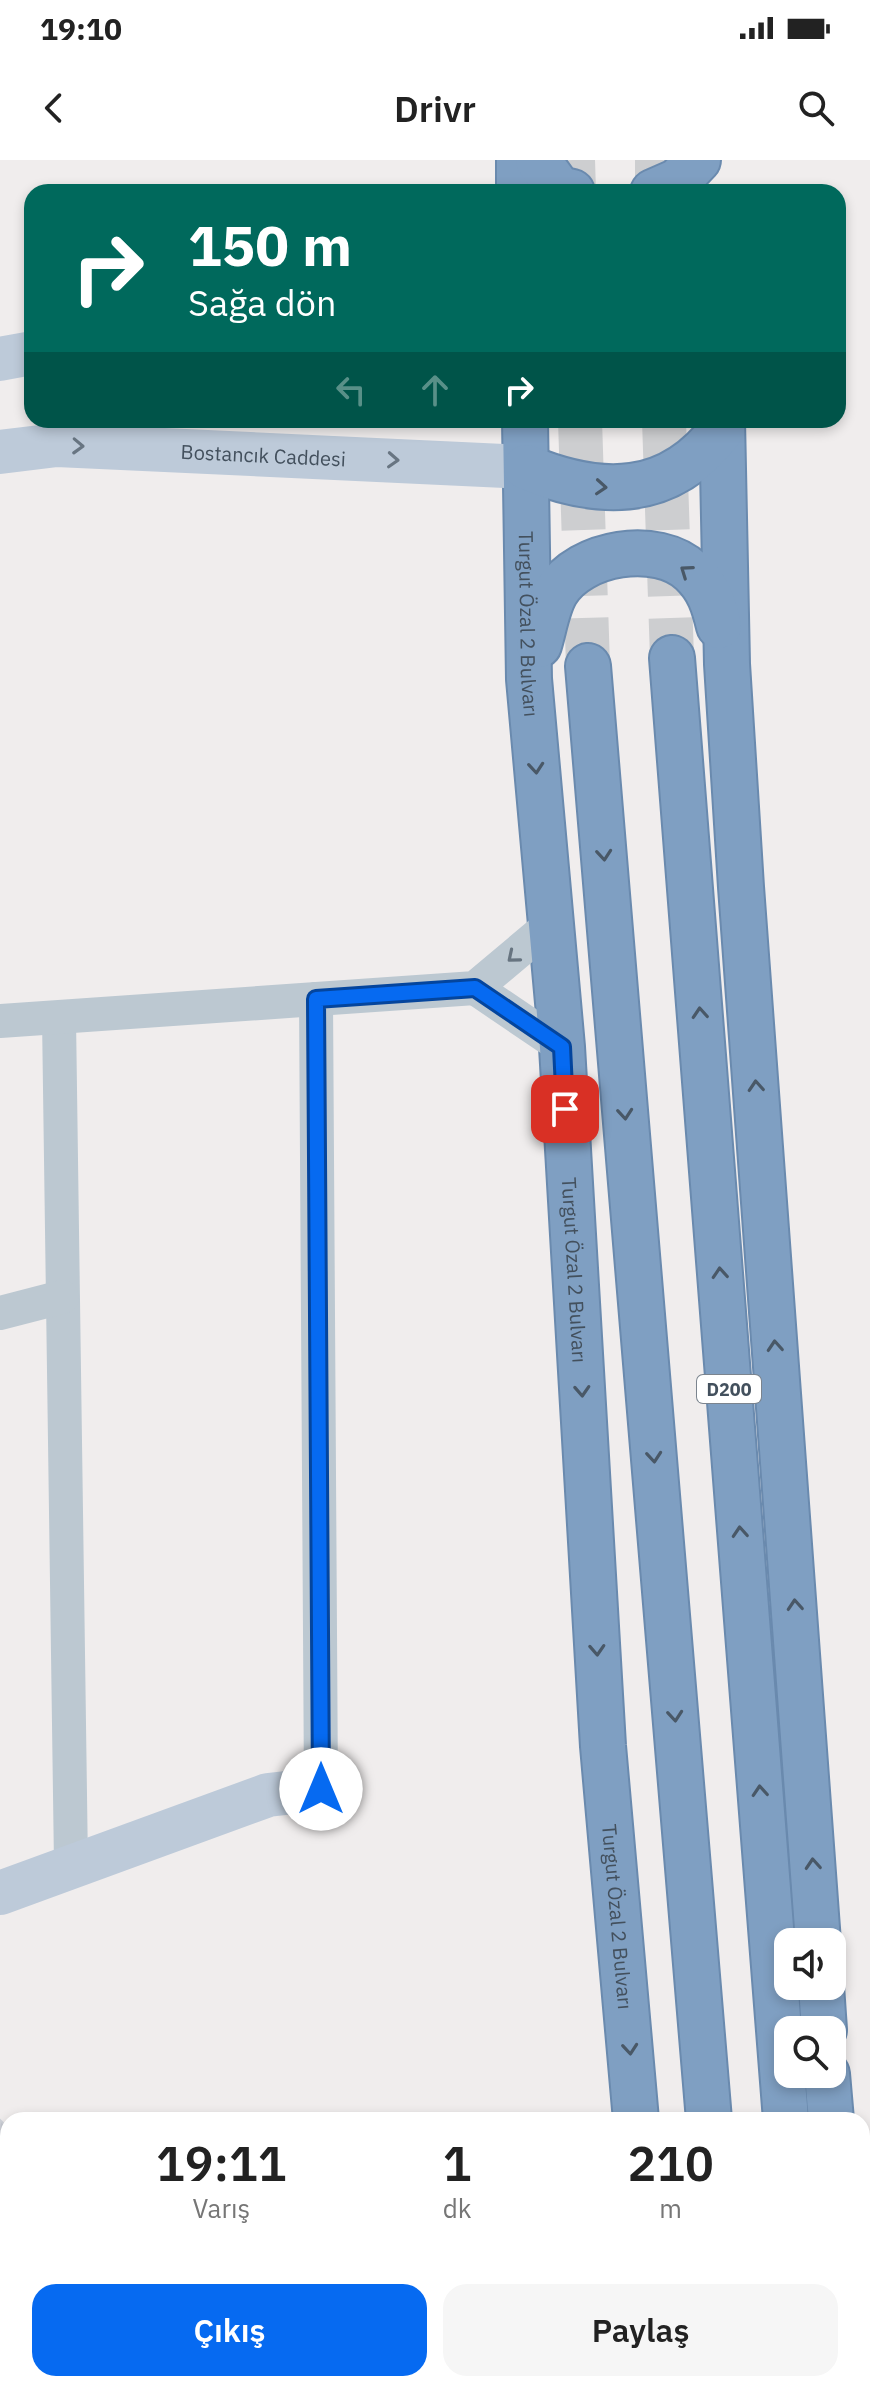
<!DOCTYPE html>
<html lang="tr">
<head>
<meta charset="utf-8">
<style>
  body { margin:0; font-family:"IBM Plex Sans",sans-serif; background:#f6f6f6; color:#222; height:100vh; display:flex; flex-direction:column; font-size:30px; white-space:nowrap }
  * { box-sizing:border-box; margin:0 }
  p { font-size:26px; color:#767676 }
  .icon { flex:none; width:44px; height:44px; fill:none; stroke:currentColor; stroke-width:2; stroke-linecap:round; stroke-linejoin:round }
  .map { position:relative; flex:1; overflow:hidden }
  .sheet { position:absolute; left:0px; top:1952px; width:870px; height:280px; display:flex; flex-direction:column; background:#fff; border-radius:24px 24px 0 0; box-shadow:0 4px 12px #0003 }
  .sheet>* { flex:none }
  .top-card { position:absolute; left:24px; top:24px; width:822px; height:244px; border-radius:24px; box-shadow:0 4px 12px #0003; background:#00695c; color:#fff; overflow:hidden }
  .controls { position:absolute; left:774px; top:1768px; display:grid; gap:16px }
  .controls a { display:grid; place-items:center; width:72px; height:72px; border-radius:16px; background:#fff; box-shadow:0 4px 12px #0003; font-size:40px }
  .pin { position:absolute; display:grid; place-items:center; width:68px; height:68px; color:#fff; margin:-34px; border-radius:16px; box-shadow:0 4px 12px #0006 }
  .me { position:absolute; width:88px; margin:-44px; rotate:0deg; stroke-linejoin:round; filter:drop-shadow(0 0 6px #0008) }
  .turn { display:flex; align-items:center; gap:28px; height:168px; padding:0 32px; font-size:36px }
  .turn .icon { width:104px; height:104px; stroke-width:2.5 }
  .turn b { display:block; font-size:56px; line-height:68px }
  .lanes { display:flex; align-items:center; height:76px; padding:0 32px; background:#0003; justify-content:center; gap:40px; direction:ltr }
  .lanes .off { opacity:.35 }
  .eta { display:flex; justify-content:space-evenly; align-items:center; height:136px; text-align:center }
  .eta b { font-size:48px; font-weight:600; line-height:56px }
  .cta { display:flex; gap:16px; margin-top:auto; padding:16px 32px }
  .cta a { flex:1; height:92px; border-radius:24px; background:#066af1; color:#fff; font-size:32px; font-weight:600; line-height:92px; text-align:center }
  .cta a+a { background:#f6f6f6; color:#222 }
  .status { display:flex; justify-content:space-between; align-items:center; height:56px; padding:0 40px; background:#fff; direction:ltr }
  .status svg { height:22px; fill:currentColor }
  header { display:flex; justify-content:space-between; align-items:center; height:104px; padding:0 32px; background:#fff; font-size:36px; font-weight:600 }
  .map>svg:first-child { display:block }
  .building { fill:#c8ccd4; stroke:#d0d3da; stroke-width:2 }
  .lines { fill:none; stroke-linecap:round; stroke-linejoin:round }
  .highway-tunnel { stroke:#cdced0; stroke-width:44; stroke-dasharray:44 22; stroke-linecap:butt }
  .highway-casing { stroke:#6a8aae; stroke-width:48 }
  .street { stroke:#bcc8d1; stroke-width:34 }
  .secondary { stroke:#bdcad9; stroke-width:44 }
  .highway { stroke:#7f9fc2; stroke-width:44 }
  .oneway { stroke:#687582 }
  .oneway2 { stroke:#495867 }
  .oneway3 { stroke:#677480 }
  .route-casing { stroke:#04459d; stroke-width:20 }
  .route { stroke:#066af1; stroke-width:14 }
  .labels { text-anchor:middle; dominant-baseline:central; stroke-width:7; stroke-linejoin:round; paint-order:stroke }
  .shield { fill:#fff; stroke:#7b848e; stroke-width:2 }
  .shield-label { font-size:18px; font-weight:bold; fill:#43505d }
  .street-label { font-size:20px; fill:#43505d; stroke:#fff }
</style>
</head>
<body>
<div class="status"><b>19:10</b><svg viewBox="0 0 49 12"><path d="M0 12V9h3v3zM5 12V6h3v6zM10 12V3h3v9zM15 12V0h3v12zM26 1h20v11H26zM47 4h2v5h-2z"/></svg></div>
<header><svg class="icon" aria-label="back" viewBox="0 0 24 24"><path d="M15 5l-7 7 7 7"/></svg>Drivr<svg class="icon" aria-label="search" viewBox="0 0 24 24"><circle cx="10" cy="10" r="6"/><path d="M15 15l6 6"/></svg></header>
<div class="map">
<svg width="870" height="2232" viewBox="0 0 870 2232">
  <rect width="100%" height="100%" fill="#f0eded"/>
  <g class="building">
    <polygon points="0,1960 8,1968 8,2063 0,2055"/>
    <polygon points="269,2224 365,2224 373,2232 277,2232"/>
    <polygon points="443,2224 483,2224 475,2232 450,2232"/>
  </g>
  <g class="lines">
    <g class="highway-tunnel">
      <polyline points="573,0 574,32"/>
      <polyline points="657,0 657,32"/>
      <polyline points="580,260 588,506"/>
      <polyline points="664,260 672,498"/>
    </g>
    <defs>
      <g id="highway">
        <polyline points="519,0 519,32"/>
        <polyline points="538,0 559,29 572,32"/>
        <polyline points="653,32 678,21 698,0"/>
        <path id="s2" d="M525 260 529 519 562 887 603 1586 636 1960"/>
        <polyline points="722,260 727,504 741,727 818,1782"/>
        <path d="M526 307C600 338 670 339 722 269"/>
        <path d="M539 485C544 469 547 447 556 432 580 392 657 379 692 412 709 428 714 445 719 466"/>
        <polyline points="672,498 786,1960"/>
        <polyline points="588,506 709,1960"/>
        <polyline points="821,1826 824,1870"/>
        <polyline points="827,1914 831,1960"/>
        <polyline points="731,2224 732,2232"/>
        <polyline points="806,2224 807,2232"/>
      </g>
    </defs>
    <use href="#highway" class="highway-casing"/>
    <g class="street">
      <polyline points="475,828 562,887"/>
      <polyline points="316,839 321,1629"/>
      <polyline points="59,858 71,1705"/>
      <polyline points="0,861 475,828 550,765"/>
      <polyline points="0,1153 62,1137"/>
      <polyline points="0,2107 8,2116"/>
      <polyline points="102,2224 109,2232"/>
    </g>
    <g class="secondary">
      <polyline points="0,199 32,193"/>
      <path id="s1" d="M0 292 57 285 526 307"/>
      <polyline points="0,1733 268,1635 321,1629"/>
    </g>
    <use href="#highway" class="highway"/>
  </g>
  <defs><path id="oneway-chevron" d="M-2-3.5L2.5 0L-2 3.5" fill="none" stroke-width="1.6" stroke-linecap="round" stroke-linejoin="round" transform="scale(2)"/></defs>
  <g class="oneway">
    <use href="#oneway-chevron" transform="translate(78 286) rotate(2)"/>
    <use href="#oneway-chevron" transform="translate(393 300) rotate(3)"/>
  </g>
  <g class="oneway2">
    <use href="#oneway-chevron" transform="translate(601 327) rotate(4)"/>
    <use href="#oneway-chevron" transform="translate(686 411) rotate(-145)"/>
    <use href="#oneway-chevron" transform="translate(536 608) rotate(85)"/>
    <use href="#oneway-chevron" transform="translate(604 695) rotate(85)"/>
    <use href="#oneway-chevron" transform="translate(700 853) rotate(-94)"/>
    <use href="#oneway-chevron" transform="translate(756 926) rotate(-94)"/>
    <use href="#oneway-chevron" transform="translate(625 954) rotate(85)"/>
    <use href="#oneway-chevron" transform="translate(720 1113) rotate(-94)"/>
    <use href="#oneway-chevron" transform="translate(775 1186) rotate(-94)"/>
    <use href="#oneway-chevron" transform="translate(582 1231) rotate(87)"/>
    <use href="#oneway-chevron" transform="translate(654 1297) rotate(85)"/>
    <use href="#oneway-chevron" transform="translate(740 1372) rotate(-94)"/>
    <use href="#oneway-chevron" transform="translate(795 1445) rotate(-94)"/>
    <use href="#oneway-chevron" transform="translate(597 1490) rotate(87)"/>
    <use href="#oneway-chevron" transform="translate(675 1556) rotate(85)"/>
    <use href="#oneway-chevron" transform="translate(760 1631) rotate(-94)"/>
    <use href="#oneway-chevron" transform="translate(813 1704) rotate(-94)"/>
    <use href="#oneway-chevron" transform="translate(630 1889) rotate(85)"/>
  </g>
  <use class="oneway3" href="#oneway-chevron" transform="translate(513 797) rotate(140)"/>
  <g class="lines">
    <defs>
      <polyline id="route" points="321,1629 316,839 475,828 562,887 565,949"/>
    </defs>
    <use href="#route" class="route-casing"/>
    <use href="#route" class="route"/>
  </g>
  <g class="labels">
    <rect class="shield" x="697" y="1215" width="64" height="28" rx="6"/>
    <g class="shield-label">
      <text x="729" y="1229">D200</text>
    </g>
    <g class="street-label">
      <text stroke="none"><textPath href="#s1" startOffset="264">Bostancık Caddesi</textPath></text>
      <text stroke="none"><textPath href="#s2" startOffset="204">Turgut Özal 2 Bulvarı</textPath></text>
      <text stroke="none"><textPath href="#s2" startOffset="852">Turgut Özal 2 Bulvarı</textPath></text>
      <text stroke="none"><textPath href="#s2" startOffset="1500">Turgut Özal 2 Bulvarı</textPath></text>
    </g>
  </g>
</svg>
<div class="controls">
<a><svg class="icon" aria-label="sound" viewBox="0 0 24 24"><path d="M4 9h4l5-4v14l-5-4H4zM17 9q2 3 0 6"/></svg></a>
<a><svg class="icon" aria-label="search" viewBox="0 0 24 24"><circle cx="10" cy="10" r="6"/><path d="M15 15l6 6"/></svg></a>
</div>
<div class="pin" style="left:565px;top:949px;background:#d93025"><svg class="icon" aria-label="arrive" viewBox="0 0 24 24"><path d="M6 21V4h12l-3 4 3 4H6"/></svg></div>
<svg class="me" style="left:321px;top:1629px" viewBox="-20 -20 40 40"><circle r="19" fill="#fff"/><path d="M0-13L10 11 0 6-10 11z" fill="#066af1"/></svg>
<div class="top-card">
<div class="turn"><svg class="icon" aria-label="right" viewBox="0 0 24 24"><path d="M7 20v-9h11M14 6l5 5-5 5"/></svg><div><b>150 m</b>Sağa dön</div></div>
<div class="lanes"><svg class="icon off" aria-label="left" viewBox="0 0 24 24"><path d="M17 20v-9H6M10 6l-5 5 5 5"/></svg><svg class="icon off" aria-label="ahead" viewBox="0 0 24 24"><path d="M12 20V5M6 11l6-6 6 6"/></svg><svg class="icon" aria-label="right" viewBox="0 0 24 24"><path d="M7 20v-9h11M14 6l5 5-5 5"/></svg></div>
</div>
<section class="sheet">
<div class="eta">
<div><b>19:11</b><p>Varış</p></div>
<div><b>1</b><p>dk</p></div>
<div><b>210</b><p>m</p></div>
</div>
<div class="cta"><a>Çıkış</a><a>Paylaş</a></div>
</section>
</div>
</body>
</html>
